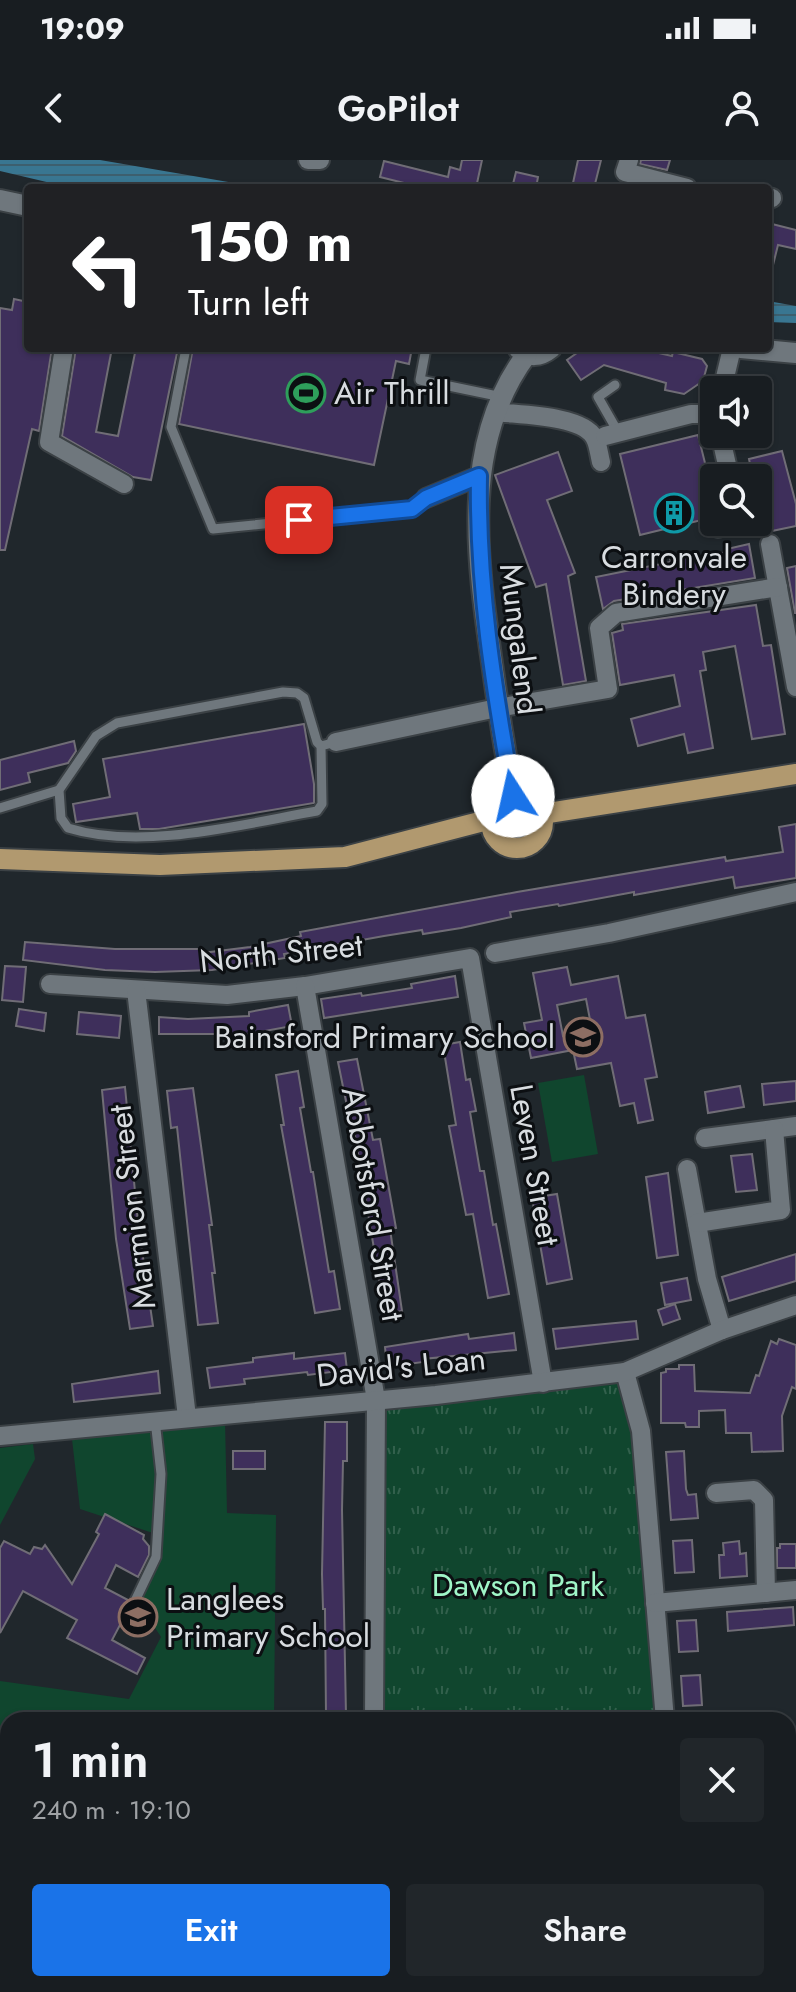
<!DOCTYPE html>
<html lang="en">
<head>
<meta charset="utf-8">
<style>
  body { margin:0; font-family:Jost,sans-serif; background:#21262a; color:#f1f3f6; height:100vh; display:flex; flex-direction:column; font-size:30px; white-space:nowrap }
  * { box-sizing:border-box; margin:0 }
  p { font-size:26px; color:#9fa2a5 }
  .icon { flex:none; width:44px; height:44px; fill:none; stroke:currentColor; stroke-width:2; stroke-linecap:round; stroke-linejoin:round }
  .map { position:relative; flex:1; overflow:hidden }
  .panel { position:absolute; left:0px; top:1552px; width:796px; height:280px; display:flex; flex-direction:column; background:#181d21; border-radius:24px 24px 0 0; box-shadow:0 2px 6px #0004,0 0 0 2px #363b3f }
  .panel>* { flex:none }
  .guide { position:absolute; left:24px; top:24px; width:748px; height:168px; border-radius:8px; box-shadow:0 2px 6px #0004,0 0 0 2px #363b3f; background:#202124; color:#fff; overflow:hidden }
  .tools { position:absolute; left:700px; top:216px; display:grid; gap:16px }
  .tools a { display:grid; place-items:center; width:72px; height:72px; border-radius:8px; background:#181d21; box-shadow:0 2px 6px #0004,0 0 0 2px #363b3f; font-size:40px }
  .pin { position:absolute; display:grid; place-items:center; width:68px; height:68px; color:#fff; margin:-34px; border-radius:16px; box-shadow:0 4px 12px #0006 }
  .me { position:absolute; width:88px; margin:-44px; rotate:350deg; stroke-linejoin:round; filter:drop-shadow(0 0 6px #0008) }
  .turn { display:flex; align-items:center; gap:28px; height:168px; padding:0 32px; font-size:36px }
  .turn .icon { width:104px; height:104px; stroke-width:2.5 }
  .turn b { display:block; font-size:56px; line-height:68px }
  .round { display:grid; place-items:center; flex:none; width:84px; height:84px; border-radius:8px; background:#21262a }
  .overview { display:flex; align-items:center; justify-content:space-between; height:136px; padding:0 32px }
  h1 { font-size:48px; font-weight:600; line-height:60px }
  .cta { display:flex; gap:16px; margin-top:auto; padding:16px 32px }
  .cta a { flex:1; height:92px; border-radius:8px; background:#1a73e8; color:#fff; font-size:32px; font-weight:600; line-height:92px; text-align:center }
  .cta a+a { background:#21262a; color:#f1f3f6 }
  .status { display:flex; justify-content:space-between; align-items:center; height:56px; padding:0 40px; background:#181d21; direction:ltr }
  .status svg { height:22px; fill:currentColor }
  header { display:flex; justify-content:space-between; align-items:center; height:104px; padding:0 32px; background:#181d21; font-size:36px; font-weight:600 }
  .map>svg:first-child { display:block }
  .green { fill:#10462e }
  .park { fill:url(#park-tufts) }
  .water { fill:url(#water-rules) }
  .building { fill:#3e2f5b; stroke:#706d76; stroke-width:2; fill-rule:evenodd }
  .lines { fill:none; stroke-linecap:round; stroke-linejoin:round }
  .service-casing { stroke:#3b4145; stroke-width:13 }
  .minor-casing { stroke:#3b4145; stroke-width:22 }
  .tertiary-casing { stroke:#3b4145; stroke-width:24 }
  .primary-casing { stroke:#3b4145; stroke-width:24 }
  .service { stroke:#6f777d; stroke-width:9 }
  .minor { stroke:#6f777d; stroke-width:18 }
  .tertiary { stroke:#6f777d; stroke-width:20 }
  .primary { stroke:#b1996f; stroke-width:20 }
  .route-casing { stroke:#114b97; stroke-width:20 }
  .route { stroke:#1a73e8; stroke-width:14 }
  .labels { text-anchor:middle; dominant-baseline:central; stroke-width:6; stroke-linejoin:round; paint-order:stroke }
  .poi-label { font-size:32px; fill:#d8dce0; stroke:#0c0f12; text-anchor:start }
  .street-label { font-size:32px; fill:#d8dce0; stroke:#0c0f12 }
  .park-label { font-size:32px; fill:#a0f6c8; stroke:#0c0f12 }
</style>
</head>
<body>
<div class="status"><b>19:09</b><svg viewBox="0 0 49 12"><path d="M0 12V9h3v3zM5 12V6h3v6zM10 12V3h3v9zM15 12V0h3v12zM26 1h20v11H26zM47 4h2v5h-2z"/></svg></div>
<header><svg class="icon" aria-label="back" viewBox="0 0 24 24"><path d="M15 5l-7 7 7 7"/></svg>GoPilot<svg class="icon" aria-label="person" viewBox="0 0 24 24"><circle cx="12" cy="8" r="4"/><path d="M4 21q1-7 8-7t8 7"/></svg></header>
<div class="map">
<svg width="796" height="1832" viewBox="0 0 796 1832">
  <defs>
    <pattern id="park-tufts" width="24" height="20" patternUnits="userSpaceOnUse" patternTransform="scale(2)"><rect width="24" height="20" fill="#10462e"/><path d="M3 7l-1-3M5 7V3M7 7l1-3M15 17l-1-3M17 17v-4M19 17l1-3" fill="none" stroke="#32604c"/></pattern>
    <pattern id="water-rules" width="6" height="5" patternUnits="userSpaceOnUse" patternTransform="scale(2)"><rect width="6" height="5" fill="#397691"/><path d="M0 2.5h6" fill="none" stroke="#3d5f6e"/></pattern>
  </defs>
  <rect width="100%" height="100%" fill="#20272c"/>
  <g class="green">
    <polygon points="584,915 598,994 552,1002 538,923"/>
    <polygon points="225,1260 227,1353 276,1355 274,1560 8,1560 8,1575 0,1574 0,1521 129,1539 161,1477 139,1443 160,1402 162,1376 80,1349 72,1279"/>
    <polygon points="33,1284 35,1299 0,1365 0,1288"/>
  </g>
  <g class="park">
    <polygon points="625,1212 641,1271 665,1560 374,1560 376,1240"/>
    <polygon points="373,1824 641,1824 639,1832 373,1832"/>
  </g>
  <g class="water">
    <polygon points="0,0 100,0 263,28 72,28 0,11"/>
    <polygon points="768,141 796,146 796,163 768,162"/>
  </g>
  <g class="building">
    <polygon points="462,0 482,0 476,28 424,28 380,17 384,1 448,17 450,7 460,10"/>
    <polygon points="578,0 601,0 594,28 573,23"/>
    <polygon points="641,0 670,0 667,10 640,4"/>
    <polygon points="516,12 538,17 536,28 512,28"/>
    <polygon points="768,63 796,70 796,89 778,85 772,109 768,108"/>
    <polygon points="14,139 28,142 28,188 52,188 39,271 32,269 5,390 0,390 0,148 12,150"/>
    <polygon points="76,188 112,188 96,272 118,276 136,188 178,188 151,320 133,317 62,276"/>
    <polygon points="193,188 412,188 409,204 396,201 374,305 179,264"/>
    <polygon points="584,188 637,188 672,196 673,192 702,199 707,206 703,221 684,234 665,230 666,223 604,205 581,220 567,200"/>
    <polygon points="698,275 714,339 714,357 640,375 620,294"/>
    <polygon points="782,291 796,344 796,366 767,372 758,336 758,318 753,318 749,299"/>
    <polygon points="558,292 572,331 547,340 575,413 568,416 586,521 563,525 546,424 536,427 495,315"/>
    <polygon points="749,384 755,418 614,441 603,449 596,417 671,402 670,398 691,393 692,399 727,392 727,389"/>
    <polygon points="796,406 796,453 795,453 787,408"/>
    <polygon points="756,445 763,486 771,485 785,574 752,579 735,486 703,492 706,510 700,511 713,588 688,593 684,574 638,586 631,559 680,546 674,515 620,525 612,473 623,470 622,464"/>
    <polygon points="304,564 314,624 314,643 159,669 140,669 137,653 76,662 73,644 110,637 103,599"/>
    <polygon points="74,581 76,591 68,603 28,613 30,622 0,630 0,600"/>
    <polygon points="796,664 796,718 735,728 733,717 634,735 634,732 559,746 558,744 510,752 511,757 461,768 423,774 422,770 384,776 284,794 285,798 212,810 155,812 105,810 23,800 25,782 115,789 202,789 202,793 250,787 301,776 300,772 517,732 725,697 726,701 783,692 779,667"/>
    <polygon points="5,806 26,807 23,842 2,840"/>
    <path d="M567 807 571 825 618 816 626 858 645 855 657 917 645 919 653 960 638 963 634 943 620 946 611 903 577 909 573 890 531 898 524 863 542 860 533 813ZM586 839 592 870 563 876 557 845Z"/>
    <polygon points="455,816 458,837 324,858 321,839 361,833 362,836 412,828 411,824"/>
    <polygon points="288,845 292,866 249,874 159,874 159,857 188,859 249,856 249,852"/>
    <polygon points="19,849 46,853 44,871 16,866"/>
    <polygon points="79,852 121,856 119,878 77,874"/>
    <polygon points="460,882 466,920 470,919 476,951 470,952 480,1011 484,1011 493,1065 496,1064 509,1134 488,1138 473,1054 466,1055 449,966 456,965 443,885"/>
    <polygon points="357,899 373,980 380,979 396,1068 390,1069 402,1151 385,1154 354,970 352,971 338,902"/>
    <polygon points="298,911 304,947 300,948 311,1012 313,1012 329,1112 334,1111 340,1149 315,1153 281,965 284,965 276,915"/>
    <polygon points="796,921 796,941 764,945 762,924"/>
    <polygon points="740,926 744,947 708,953 705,932"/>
    <polygon points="125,927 138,1063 153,1166 130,1169 116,1079 102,930"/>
    <polygon points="193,928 212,1065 209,1065 215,1113 212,1113 218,1163 198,1165 177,967 171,968 167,931"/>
    <polygon points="752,994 757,1030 736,1032 731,996"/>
    <polygon points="668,1013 678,1095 657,1098 646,1017"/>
    <polygon points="557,1034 572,1119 547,1124 532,1038"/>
    <polygon points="796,1094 796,1121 729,1141 722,1117"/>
    <polygon points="687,1118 691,1140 665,1145 661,1123"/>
    <polygon points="675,1144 680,1159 663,1165 658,1150"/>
    <polygon points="636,1161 638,1179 556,1189 553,1169"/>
    <polygon points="514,1173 516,1190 423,1199 423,1202 387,1207 385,1187 468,1174 469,1179"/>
    <polygon points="779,1179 796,1185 796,1229 792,1227 782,1256 783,1291 752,1292 751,1273 726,1273 725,1250 699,1251 699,1267 686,1267 685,1263 661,1263 661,1213 666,1212 666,1209 679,1209 679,1205 694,1205 695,1231 750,1233 756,1215 759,1216 771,1181 777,1184"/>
    <polygon points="294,1193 294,1199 345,1193 347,1210 308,1215 307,1212 244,1219 245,1224 210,1228 207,1208 253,1202 253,1198"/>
    <polygon points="158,1211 160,1233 74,1242 72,1224"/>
    <polygon points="325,1262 347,1262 347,1301 343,1301 342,1350 346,1555 326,1555 325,1449 323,1449 322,1414"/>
    <rect x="233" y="1291" width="32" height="18"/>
    <polygon points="684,1291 686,1329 688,1335 696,1334 698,1358 671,1360 666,1292"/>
    <polygon points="105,1354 144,1375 143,1379 149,1386 149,1395 138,1417 116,1405 105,1428 128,1440 130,1446 112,1480 145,1498 137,1514 67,1478 77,1460 23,1431 0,1473 0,1388 4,1381 30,1394 34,1387 42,1389 45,1385 72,1424 99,1374 96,1372"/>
    <polygon points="692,1380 694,1412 675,1413 673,1381"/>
    <polygon points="739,1381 740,1394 746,1393 747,1416 720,1418 719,1395 724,1395 723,1383"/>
    <polygon points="780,1384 796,1384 796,1408 777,1408 777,1388 780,1388"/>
    <polygon points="793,1447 794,1465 728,1471 727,1452"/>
    <polygon points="696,1460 698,1491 679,1492 677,1461"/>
    <polygon points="700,1515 702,1545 683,1546 681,1516"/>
  </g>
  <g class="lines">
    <defs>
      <g id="service">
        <polyline points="186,188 171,267 213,369 412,349 426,338"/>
        <polyline points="426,188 420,220 502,237"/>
        <polyline points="615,225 598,237 618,272"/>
        <path d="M321 586 322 644 317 651C243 664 142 691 68 668L61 658 59 630 96 576 117 563 283 532 297 533 304 538 317 582 321 586 336 582"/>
        <polyline points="0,648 59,630"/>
        <polyline points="135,1441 156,1397 161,1314 155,1260"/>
      </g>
      <g id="minor">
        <polyline points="308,0 320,0"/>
        <polyline points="629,0 625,12 687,28"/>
        <polyline points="768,37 772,38"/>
        <polyline points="64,188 49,282 124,324"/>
        <polyline points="722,230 732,188"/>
        <path d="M496 252C519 255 581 255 594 277 598 283 599 294 601 302"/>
        <polyline points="720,274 730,318"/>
        <polyline points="605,276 691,254 714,254"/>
        <polyline points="426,338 479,316"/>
        <polyline points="718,368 739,362"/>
        <polyline points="770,384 796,527"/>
        <polyline points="336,582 497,548 608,529 599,468 616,453 778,427"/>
        <polyline points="495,793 609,773 796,732"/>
        <polyline points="50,824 227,835 305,826 470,798 543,1223"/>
        <polyline points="305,826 376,1240 374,1560"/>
        <polyline points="136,830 187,1257"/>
        <polyline points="705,978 796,966"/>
        <polyline points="687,1009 707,1119 722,1170"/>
        <polyline points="697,1063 781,1050 774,969"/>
        <polyline points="625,1212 641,1271 665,1560"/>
        <polyline points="0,1276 436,1235 625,1212 722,1170 796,1145"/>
        <polyline points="716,1333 754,1330 764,1340 766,1433"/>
        <polyline points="655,1443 796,1430"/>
        <polyline points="788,1638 796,1638"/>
        <polyline points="0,1665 8,1664"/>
        <polyline points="65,1824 71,1832"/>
        <polyline points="369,1832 370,1824"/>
        <polyline points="640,1832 641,1824"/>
      </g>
      <g id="tertiary">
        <polyline points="0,40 28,46"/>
        <path d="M518 188C529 198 540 197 551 188"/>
        <polyline points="741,188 796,193"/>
        <path d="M513 636C505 592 498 547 492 503 477 400 460 283 527 194"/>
      </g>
      <g id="primary">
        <circle cx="517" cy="662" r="26"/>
        <polyline points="542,654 796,614"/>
        <polyline points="0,699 160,705 345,697 491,659"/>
      </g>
    </defs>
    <use href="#service" class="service-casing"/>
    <use href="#minor" class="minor-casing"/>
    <use href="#tertiary" class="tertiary-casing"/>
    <use href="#primary" class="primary-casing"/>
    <use href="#service" class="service"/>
    <use href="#minor" class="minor"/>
    <use href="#tertiary" class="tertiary"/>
    <use href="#primary" class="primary"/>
  </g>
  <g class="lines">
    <defs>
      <path id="route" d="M299 360 412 349 426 338 479 316C477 425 494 529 513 636"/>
    </defs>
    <use href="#route" class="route-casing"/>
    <use href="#route" class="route"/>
  </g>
  <defs>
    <symbol id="stadium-ring" viewBox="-11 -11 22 22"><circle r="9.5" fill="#0c0f12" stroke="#2e9e5b" stroke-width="1.5"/><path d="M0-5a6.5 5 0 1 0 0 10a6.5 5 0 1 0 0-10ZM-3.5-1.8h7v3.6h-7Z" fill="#2e9e5b"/></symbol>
    <symbol id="building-ring" viewBox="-11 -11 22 22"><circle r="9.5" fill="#0c0f12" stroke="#0f9aa8" stroke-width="1.5"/><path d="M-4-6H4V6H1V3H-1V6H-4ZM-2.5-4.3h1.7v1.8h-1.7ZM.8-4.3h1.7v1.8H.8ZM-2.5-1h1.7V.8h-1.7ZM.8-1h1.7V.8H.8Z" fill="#0f9aa8"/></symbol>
    <symbol id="school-ring" viewBox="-11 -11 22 22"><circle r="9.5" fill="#0c0f12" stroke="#8d6e63" stroke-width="1.5"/><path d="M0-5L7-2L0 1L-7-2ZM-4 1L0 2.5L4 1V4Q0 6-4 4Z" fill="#8d6e63"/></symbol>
  </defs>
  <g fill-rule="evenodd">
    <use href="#stadium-ring" x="284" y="211" width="44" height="44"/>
    <use href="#building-ring" x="652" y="331" width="44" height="44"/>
    <use href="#school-ring" x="561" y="855" width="44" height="44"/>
    <use href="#school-ring" x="116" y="1435" width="44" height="44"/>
  </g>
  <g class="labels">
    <g class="poi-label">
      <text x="334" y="233">Air Thrill</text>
      <text x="674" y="397" text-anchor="middle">Carronvale<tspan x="674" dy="37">Bindery</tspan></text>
      <text x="555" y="877" text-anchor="end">Bainsford Primary School</text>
      <text x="166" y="1439">Langlees<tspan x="166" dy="37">Primary School</tspan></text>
    </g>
    <g class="street-label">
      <text transform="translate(520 479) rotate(83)">Mungalend</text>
      <text transform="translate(281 793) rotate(-6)">North Street</text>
      <text transform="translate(535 1005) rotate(80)">Leven Street</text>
      <text transform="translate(373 1044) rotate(80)">Abbotsford Street</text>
      <text transform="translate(132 1047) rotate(-97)">Marmion Street</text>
      <text transform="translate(401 1207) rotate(-6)">David's Loan</text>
    </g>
    <g class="park-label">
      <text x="518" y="1425">Dawson Park</text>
    </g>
  </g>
</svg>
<div class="tools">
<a><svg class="icon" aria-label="sound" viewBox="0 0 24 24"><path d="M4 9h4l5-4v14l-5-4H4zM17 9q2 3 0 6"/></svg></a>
<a><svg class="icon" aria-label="search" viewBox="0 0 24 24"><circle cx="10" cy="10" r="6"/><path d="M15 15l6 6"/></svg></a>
</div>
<div class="pin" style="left:299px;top:360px;background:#d93025"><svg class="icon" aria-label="arrive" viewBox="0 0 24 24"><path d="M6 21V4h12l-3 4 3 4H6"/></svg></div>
<svg class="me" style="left:513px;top:636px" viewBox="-20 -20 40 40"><circle r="19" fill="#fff"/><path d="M0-13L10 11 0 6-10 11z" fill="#1a73e8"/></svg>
<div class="guide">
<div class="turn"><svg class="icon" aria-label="left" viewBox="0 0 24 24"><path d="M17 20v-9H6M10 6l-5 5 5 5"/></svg><div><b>150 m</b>Turn left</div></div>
</div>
<section class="panel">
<div class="overview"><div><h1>1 min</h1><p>240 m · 19:10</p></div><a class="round"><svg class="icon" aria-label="close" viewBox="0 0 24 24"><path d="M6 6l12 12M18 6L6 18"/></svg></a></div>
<div class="cta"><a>Exit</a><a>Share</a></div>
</section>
</div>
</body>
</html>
